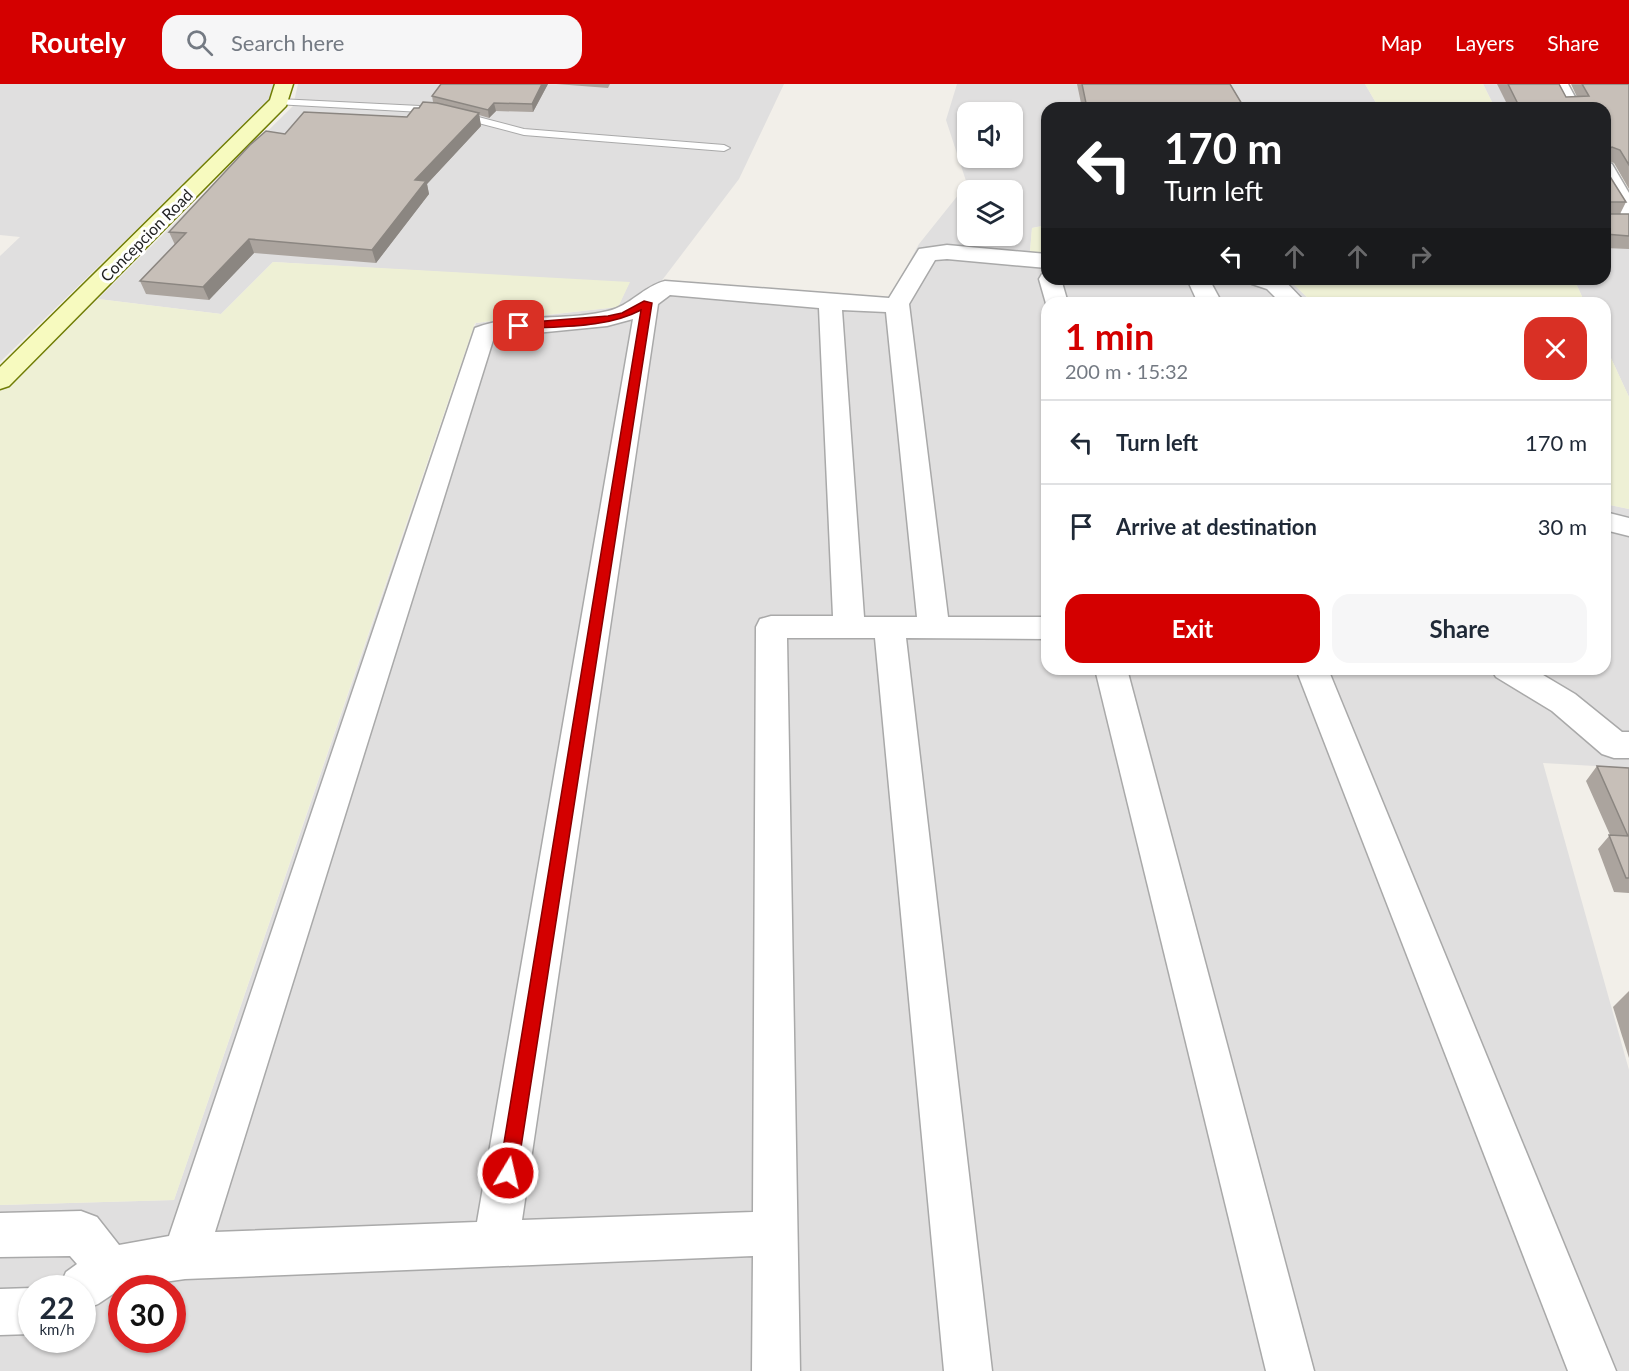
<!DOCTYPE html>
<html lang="en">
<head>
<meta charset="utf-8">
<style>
  body { margin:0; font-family:Lato,sans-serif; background:#f6f6f7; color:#1f2937; height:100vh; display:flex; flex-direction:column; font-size:22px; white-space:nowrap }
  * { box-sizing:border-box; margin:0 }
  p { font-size:20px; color:#747a83 }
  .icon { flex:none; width:33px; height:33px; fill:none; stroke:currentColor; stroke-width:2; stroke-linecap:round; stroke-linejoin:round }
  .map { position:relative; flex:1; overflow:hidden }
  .details { position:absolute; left:1041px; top:213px; width:570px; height:378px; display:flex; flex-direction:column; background:#fff; border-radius:18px; box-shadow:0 2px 4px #0004 }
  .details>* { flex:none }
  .hud { position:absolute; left:1041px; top:18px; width:570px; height:183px; border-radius:18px; box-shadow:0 2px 4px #0004; background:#202124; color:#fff; overflow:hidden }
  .tools { position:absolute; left:957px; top:18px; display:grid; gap:12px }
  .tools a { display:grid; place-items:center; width:66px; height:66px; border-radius:12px; background:#fff; box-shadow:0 2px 4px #0004; font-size:30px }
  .speed { position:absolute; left:18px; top:1191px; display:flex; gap:12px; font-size:30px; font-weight:700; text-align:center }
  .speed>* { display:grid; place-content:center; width:78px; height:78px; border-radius:50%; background:#fff; box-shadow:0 2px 4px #0004; line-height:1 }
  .speed small { font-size:15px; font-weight:400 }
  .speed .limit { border:9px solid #d22; background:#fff; color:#111 }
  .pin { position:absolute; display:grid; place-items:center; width:51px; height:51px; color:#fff; margin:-26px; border-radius:12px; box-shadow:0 3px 9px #0006 }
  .me { position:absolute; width:66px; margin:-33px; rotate:9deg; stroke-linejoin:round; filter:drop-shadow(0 0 4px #0008) }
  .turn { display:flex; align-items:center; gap:21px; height:126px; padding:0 24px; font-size:27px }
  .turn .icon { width:78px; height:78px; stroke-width:2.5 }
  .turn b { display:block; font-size:42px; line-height:51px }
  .lanes { display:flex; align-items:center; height:57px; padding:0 24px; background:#0003; justify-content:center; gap:30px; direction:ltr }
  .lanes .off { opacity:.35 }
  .round { display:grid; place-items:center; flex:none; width:63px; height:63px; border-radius:18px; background:#f6f6f7 }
  .overview { display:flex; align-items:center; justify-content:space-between; height:102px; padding:0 24px }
  h1 { font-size:36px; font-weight:700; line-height:45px; color:#d40000 }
  .cta { display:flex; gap:12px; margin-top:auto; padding:12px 24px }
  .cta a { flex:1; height:69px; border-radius:18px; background:#d40000; color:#fff; font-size:24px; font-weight:700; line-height:69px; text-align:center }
  .cta a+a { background:#f6f6f7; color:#1f2937 }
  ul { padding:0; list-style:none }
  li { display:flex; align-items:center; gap:18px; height:84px; padding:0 24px; border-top:2px solid #e0e1e3 }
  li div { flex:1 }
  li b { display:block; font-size:22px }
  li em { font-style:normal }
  header { display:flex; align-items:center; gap:36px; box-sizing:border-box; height:84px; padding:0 30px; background:#d40000; color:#fff }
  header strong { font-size:28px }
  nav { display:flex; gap:33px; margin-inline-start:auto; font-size:21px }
  .search { width:420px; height:54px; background:#f6f6f7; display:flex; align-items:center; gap:15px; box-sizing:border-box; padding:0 21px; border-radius:18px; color:#747a83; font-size:22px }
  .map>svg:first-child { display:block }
  .residential { fill:#e0dfdf; fill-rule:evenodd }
  .farmland { fill:#eef0d5 }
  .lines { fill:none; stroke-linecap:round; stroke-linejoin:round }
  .lane-casing { stroke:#a9a9a9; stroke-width:2 }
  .street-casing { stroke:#a9a9a9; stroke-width:3 }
  .secondary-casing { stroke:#707d05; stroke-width:3 }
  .lane { fill:#fff; fill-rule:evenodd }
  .street { fill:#fff; fill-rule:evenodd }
  .secondary { fill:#f7fabf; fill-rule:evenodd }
  .wall { fill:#aba49e }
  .shaded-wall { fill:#8b8681 }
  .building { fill:#c7bfb8; stroke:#8b8681; stroke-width:1.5 }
  .route { fill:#d40000; stroke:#8a0000; stroke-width:1.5 }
  .labels { text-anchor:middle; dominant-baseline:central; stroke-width:6; stroke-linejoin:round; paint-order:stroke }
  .far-street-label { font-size:16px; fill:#222; stroke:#fff }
</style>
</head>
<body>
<header>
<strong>Routely</strong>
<div class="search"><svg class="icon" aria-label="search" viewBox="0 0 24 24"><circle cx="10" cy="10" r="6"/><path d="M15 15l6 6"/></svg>Search here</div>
<nav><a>Map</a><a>Layers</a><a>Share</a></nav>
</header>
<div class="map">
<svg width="1629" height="1287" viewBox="0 0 1629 1287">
  <rect width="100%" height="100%" fill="#f2efe9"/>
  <g class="residential">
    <polygon points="0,0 274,0 269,17 0,278 0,172 20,153 0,151"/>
    <path d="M298 0H784L739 95 660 199 890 213 919 160 967 100 946 36 957 0H1365L1379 24H1047V141L1032 144 1030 167 1047 169V195H1288L1313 219H1047V585H1605V420L1629 425V684L1543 679 1629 986V1287H0V1121L174 1116 476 239 618 223 629 199 273 178 221 230 98 215 293 22ZM968 28H1012V74H968ZM968 106H1012V152H968ZM32 1204H82V1256H32ZM122 1204H172V1256H122Z"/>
    <polygon points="1483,0 1553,0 1566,24 1495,24"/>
    <polygon points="1605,97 1629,142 1629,313 1605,261 1605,219 1585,219 1574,195 1605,195"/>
  </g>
  <g class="farmland">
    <polygon points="1365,0 1483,0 1495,24 1379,24"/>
    <polygon points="1047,141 1047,169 1030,168 1032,144"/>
    <polygon points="273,178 630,198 618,223 475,239 174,1116 0,1121 0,306 98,215 221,230"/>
    <polygon points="1288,195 1574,195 1585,219 1313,219"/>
    <polygon points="1605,261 1629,313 1629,425 1605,420"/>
  </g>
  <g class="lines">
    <defs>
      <polygon id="lane" points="279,15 440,23 524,45 724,61 730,64 724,67 524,51 440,29 275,20 275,16"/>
      <g id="street">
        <polygon points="1550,0 1568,0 1581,24 1563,24"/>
        <polygon points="1605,78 1612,80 1629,109 1629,134 1622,132 1605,103"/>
        <path d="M947 161 1047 170V184L947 175 935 176 909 220 948 533H1047V555L906 554 992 1287H944L875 554H787L800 1287H752L753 1172 185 1195 122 1204 98 1220 82 1227V1204H59L66 1188 77 1180 70 1172 0 1173V1129L81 1127 97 1133 119 1161 169 1152 475 244C517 228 564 238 608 227 630 222 644 202 665 197L889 214 919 165ZM670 211 819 224 833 532H771L760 535 756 543 753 1128 522 1136 658 220ZM842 226 886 228 917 533H864ZM633 235 477 1138 215 1148 494 253 607 242Z"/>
        <polygon points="1047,189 1047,195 1061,195 1068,219 1047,219 1047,223 1039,195 1042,190"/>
        <polygon points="1187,195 1209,195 1222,219 1198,219"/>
        <polygon points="1249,195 1283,195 1306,219 1281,219 1267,205 1252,200"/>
        <polygon points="1605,428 1629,434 1629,452 1605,446"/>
        <polygon points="1095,585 1127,585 1314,1287 1266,1287"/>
        <polygon points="1296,585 1328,585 1616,1287 1568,1287"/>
        <polygon points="1491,585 1533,585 1575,610 1622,648 1629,648 1629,674 1614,674 1602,670 1552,627 1496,593"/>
        <polygon points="32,1204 32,1250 0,1251 0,1205"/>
      </g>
      <polygon id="secondary" points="275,0 293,0 286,22 9,302 0,305 0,283 270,16"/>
    </defs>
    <use href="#lane" class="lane-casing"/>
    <use href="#street" class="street-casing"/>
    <use href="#secondary" class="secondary-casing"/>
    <use href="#lane" class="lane"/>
    <use href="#street" class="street"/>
    <use href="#secondary" class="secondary"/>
  </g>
  <g class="wall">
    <polygon points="548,0 533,28 496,27 489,34 479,31 481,42 427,100 429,110 376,179 254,169 209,216 146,210 140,197 175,161 169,148 285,50 407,33 419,24 433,18 432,12"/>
    <polygon points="556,0 610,0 608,4"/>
    <polygon points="1077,0 1230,0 1242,20 1241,24 1082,24"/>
    <polygon points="1497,0 1559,0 1566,13 1577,13 1571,0 1629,0 1629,105 1614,79 1609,77 1609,91 1626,118 1620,130 1629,130 1629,165 1605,164 1605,24 1509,24"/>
    <polygon points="1597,682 1629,684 1629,809 1614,808 1598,765 1610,751 1586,697"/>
    <polygon points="1629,907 1629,974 1613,923"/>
  </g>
  <g class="shaded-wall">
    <polygon points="542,0 548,0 533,28 532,20"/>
    <polygon points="494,19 496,27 489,34 488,26"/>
    <polygon points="479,29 481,42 427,100 429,110 376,179 372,166 415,96"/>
    <polygon points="249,155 254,169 209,216 203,203"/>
  </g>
  <g class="building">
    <polygon points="441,0 542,0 532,20 494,19 488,26 432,12"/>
    <polygon points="1082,0 1230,0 1242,20 1134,23 1134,24 1087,24"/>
    <polygon points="1508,0 1559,0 1566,13 1589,12 1582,0 1629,0 1629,81 1620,66 1612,63 1609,65 1609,91 1626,118 1610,118 1610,130 1629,130 1629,152 1605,150 1605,24 1520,24"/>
    <polygon points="423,18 437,19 479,29 415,96 426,97 372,166 249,155 203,203 140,197 186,149 169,148 250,61 266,47 285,50 304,28 407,33 414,24 419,24"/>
    <polygon points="1597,682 1629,684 1629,794 1626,794 1609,751 1628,752"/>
  </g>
  <path class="route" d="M644 217 652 219 517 1089 514 1096 508 1098 501 1096 499 1089 641 226C605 245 558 242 519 245L514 242 519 239 608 232 622 229Z"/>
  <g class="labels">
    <g class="far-street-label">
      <text transform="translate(146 151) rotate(-45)">Concepcion Road</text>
    </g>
  </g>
</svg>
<div class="tools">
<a><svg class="icon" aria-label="sound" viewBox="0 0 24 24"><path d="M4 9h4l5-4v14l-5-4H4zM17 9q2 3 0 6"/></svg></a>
<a><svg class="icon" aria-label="layers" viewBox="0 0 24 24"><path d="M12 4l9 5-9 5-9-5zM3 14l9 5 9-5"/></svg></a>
</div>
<div class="speed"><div>22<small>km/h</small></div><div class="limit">30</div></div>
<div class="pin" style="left:519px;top:242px;background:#d93025"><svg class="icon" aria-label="arrive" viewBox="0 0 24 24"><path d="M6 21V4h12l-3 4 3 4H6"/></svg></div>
<svg class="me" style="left:508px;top:1089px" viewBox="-20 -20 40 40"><circle r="17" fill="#d40000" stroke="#fff" stroke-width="3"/><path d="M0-11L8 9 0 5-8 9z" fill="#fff"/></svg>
<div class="hud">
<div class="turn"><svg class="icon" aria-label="left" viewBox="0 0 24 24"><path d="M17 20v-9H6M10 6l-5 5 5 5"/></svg><div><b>170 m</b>Turn left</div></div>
<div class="lanes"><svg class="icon" aria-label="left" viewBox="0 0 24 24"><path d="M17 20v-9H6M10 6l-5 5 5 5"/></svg><svg class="icon off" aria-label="ahead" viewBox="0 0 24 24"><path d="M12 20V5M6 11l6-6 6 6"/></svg><svg class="icon off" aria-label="ahead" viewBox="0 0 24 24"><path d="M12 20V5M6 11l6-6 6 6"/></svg><svg class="icon off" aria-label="right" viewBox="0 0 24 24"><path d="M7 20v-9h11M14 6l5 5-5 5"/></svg></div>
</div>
<section class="details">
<div class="overview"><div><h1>1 min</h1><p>200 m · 15:32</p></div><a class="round" style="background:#d93025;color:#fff"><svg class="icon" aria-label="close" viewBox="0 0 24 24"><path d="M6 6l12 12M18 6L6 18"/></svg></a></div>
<ul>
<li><svg class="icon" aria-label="left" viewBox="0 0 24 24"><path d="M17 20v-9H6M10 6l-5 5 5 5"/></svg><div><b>Turn left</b></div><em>170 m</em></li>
<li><svg class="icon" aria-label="arrive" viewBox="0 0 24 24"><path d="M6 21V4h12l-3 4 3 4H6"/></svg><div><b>Arrive at destination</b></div><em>30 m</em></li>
</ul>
<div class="cta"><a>Exit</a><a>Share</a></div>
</section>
</div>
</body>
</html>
